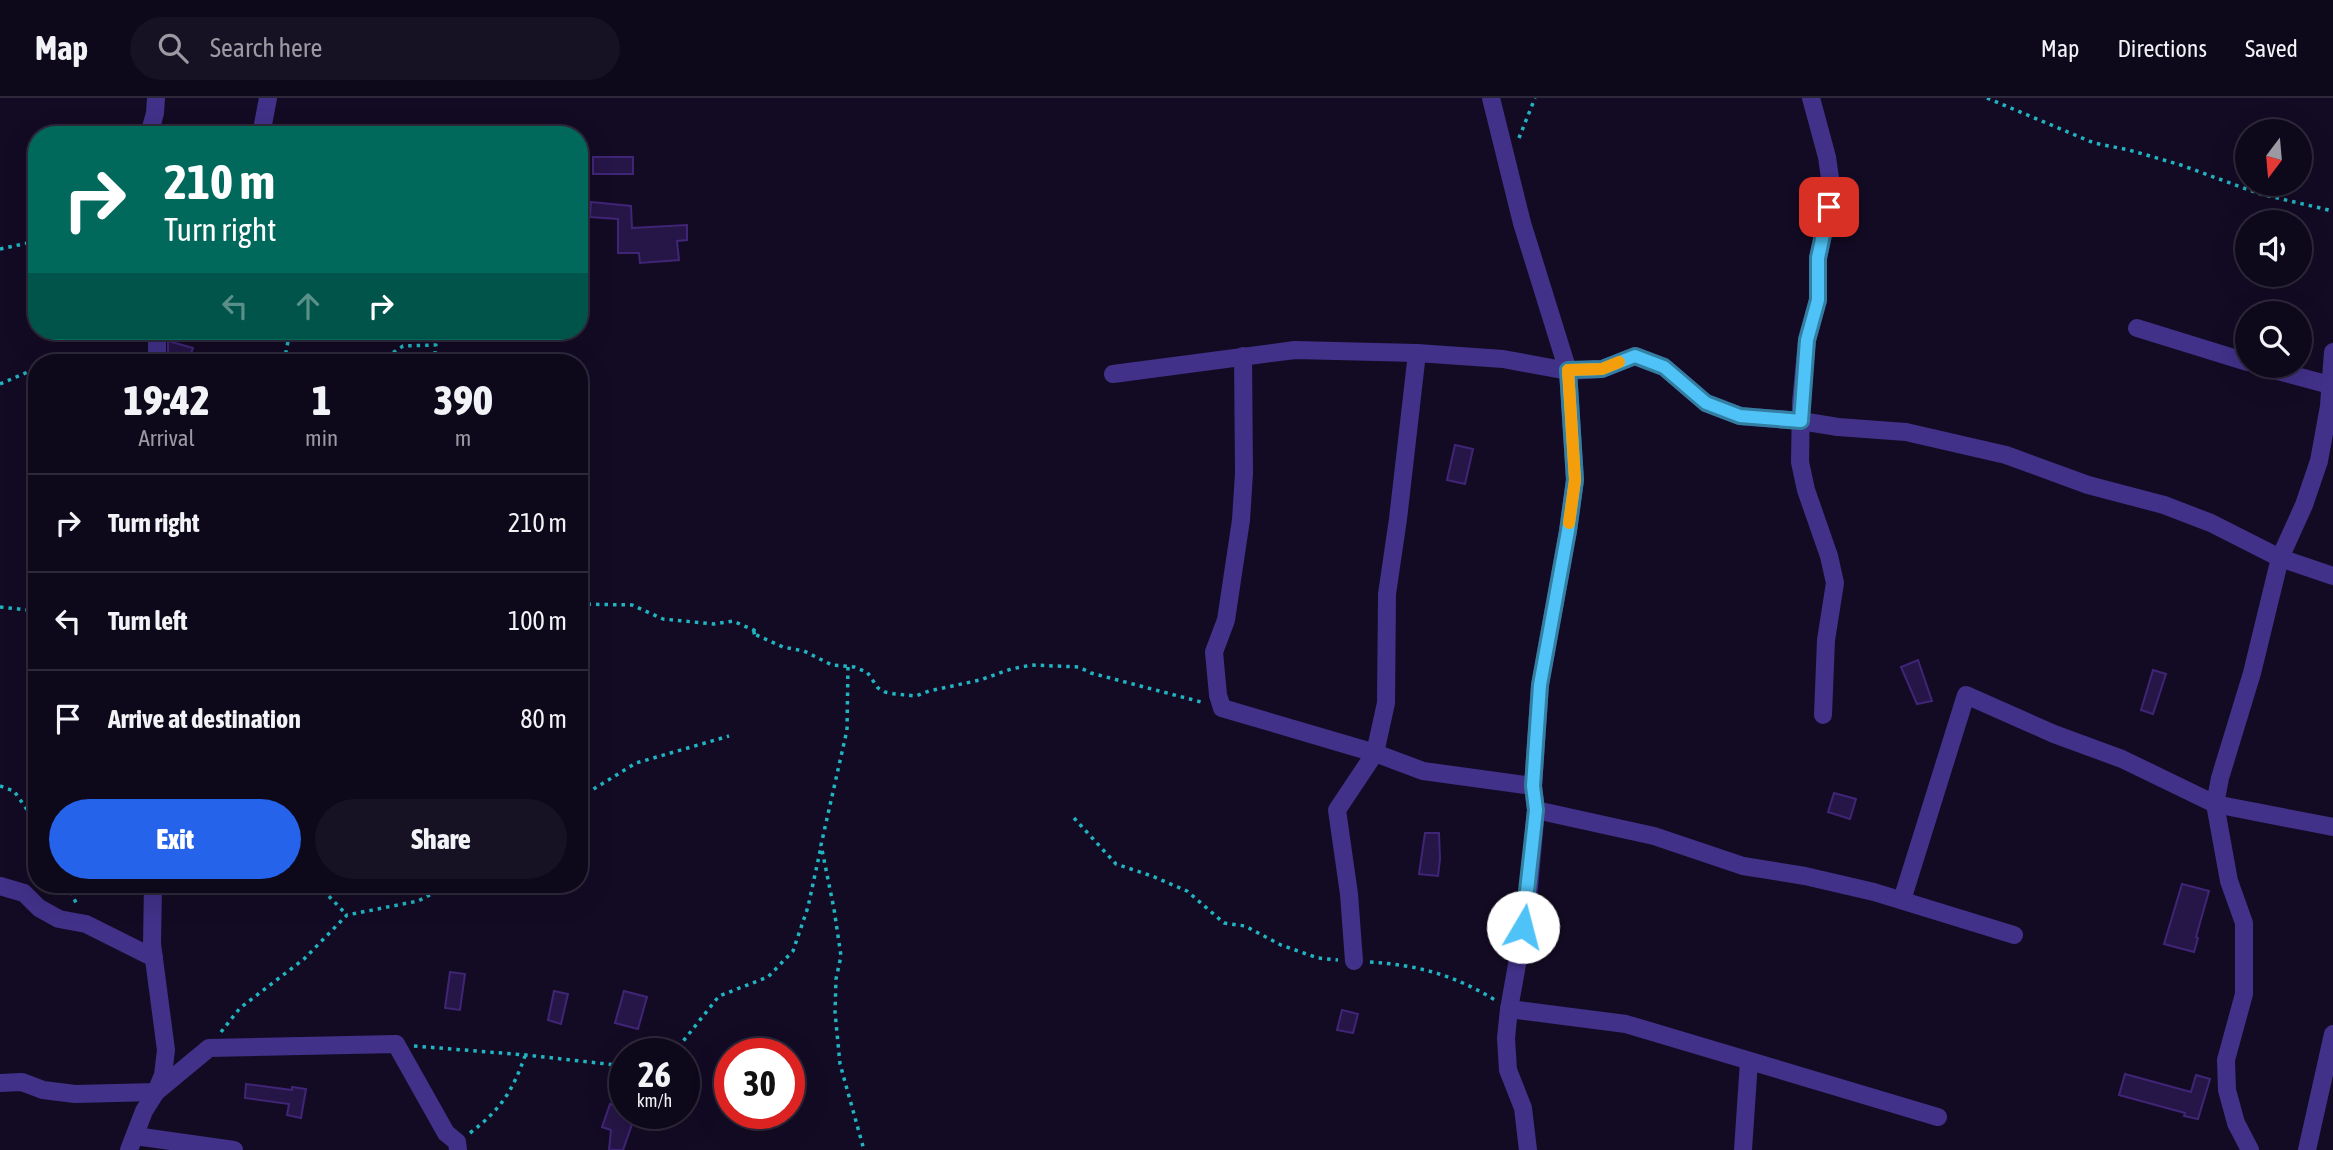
<!DOCTYPE html>
<html lang="en">
<head>
<meta charset="utf-8">
<style>
  body { margin:0; font-family:"Asap Condensed",sans-serif; background:#171124; color:#f1f3f6; height:100vh; display:flex; flex-direction:column; font-size:26px; white-space:nowrap }
  * { box-sizing:border-box; margin:0 }
  p { font-size:23px; color:#9b9aa3 }
  .icon { flex:none; width:38px; height:38px; fill:none; stroke:currentColor; stroke-width:2; stroke-linecap:round; stroke-linejoin:round }
  .map { position:relative; flex:1; overflow:hidden }
  .panel { position:absolute; left:28px; top:256px; width:560px; height:539px; display:flex; flex-direction:column; background:#0e081b; border-radius:28px; box-shadow:0 7px 28px #0002,0 0 0 2px #2e293a }
  .panel>* { flex:none }
  .guide { position:absolute; left:28px; top:28px; width:560px; height:214px; border-radius:28px; box-shadow:0 7px 28px #0002,0 0 0 2px #2e293a; background:#00695c; color:#fff; overflow:hidden }
  .needle { width:46px; rotate:196deg }
  .controls { position:absolute; left:2235px; top:21px; display:grid; gap:14px }
  .controls a { display:grid; place-items:center; width:77px; height:77px; border-radius:50%; background:#0e081b; box-shadow:0 7px 28px #0002,0 0 0 2px #2e293a; font-size:35px }
  .speed { position:absolute; left:609px; top:940px; display:flex; gap:14px; font-size:35px; font-weight:700; text-align:center }
  .speed>* { display:grid; place-content:center; width:91px; height:91px; border-radius:50%; background:#0e081b; box-shadow:0 7px 28px #0002,0 0 0 2px #2e293a; line-height:1 }
  .speed small { font-size:18px; font-weight:400 }
  .speed .limit { border:10px solid #d22; background:#fff; color:#111 }
  .pin { position:absolute; display:grid; place-items:center; width:60px; height:60px; color:#fff; margin:-30px; border-radius:14px; box-shadow:0 4px 10px #0006 }
  .me { position:absolute; width:77px; margin:-38px; rotate:8deg; stroke-linejoin:round; filter:drop-shadow(0 0 5px #0008) }
  .turn { display:flex; align-items:center; gap:24px; height:147px; padding:0 21px; font-size:32px }
  .turn .icon { width:91px; height:91px; stroke-width:2.5 }
  .turn b { display:block; font-size:49px; line-height:60px }
  .lanes { display:flex; align-items:center; height:66px; padding:0 21px; background:#0003; justify-content:center; gap:35px; direction:ltr }
  .lanes .off { opacity:.35 }
  .eta { display:flex; justify-content:space-evenly; align-items:center; height:119px; text-align:center }
  .eta b { font-size:42px; font-weight:800; line-height:49px }
  .action { display:flex; gap:14px; margin-top:auto; padding:14px 21px }
  .action a { flex:1; height:80px; border-radius:42px; background:#2563eb; color:#fff; font-size:28px; font-weight:800; line-height:80px; text-align:center }
  .action a+a { background:#171124; color:#f1f3f6 }
  ul { padding:0; list-style:none }
  li { display:flex; align-items:center; gap:21px; height:98px; padding:0 21px; border-top:2px solid #2e293a }
  li div { flex:1 }
  li b { display:block; font-size:26px }
  li em { font-style:normal }
  header { display:flex; align-items:center; gap:42px; box-sizing:border-box; height:98px; padding:0 35px; background:#0e081b; border-bottom:2px solid #2e293a }
  header strong { font-size:33px }
  nav { display:flex; gap:38px; margin-inline-start:auto; font-size:24px }
  .search { width:490px; height:63px; background:#171124; display:flex; align-items:center; gap:18px; box-sizing:border-box; padding:0 24px; border-radius:38px; color:#9b9aa3; font-size:26px }
  .map>svg:first-child { display:block }
  .building { fill:#261547; stroke:#402576; stroke-width:2 }
  .lines { fill:none; stroke-linecap:round; stroke-linejoin:round }
  .path { stroke:#21b4c1; stroke-width:3.5; stroke-dasharray:3.5 5; stroke-linecap:butt }
  .minor { stroke:#413189; stroke-width:18 }
  .route-casing { stroke:#337fa1; stroke-width:18 }
  .route { stroke:#4fc3f7; stroke-width:12 }
  .slow { stroke:#f59e0b; stroke-width:12 }
</style>
</head>
<body>
<header>
<strong>Map</strong>
<div class="search"><svg class="icon" aria-label="search" viewBox="0 0 24 24"><circle cx="10" cy="10" r="6"/><path d="M15 15l6 6"/></svg>Search here</div>
<nav><a>Map</a><a>Directions</a><a>Saved</a></nav>
</header>
<div class="map">
<svg width="2333" height="1052" viewBox="0 0 2333 1052">
  <rect width="100%" height="100%" fill="#130b24"/>
  <g class="building">
    <rect x="593" y="59" width="40" height="17"/>
    <polygon points="591,104 631,108 632,130 687,127 687,142 677,143 679,162 640,165 639,155 618,155 618,121 590,119"/>
    <polygon points="168,243 193,250 188,264 168,264"/>
    <polygon points="1455,347 1473,351 1465,386 1447,382"/>
    <polygon points="1918,562 1932,603 1917,606 1901,569"/>
    <polygon points="2153,572 2166,576 2153,616 2141,612"/>
    <polygon points="1834,695 1856,701 1850,721 1828,714"/>
    <polygon points="1425,735 1439,735 1440,761 1438,778 1419,776"/>
    <polygon points="2182,786 2209,793 2196,839 2198,840 2194,854 2164,846"/>
    <polygon points="450,874 465,876 460,912 445,910"/>
    <polygon points="554,893 568,896 561,926 548,922"/>
    <polygon points="624,893 647,899 638,931 615,925"/>
    <polygon points="1342,912 1358,916 1353,935 1337,932"/>
    <polygon points="2125,976 2191,994 2196,977 2210,981 2198,1021 2184,1018 2185,1015 2119,997"/>
    <polygon points="246,986 292,992 292,989 306,991 301,1020 287,1017 289,1006 245,1000"/>
    <polygon points="610,1006 625,1011 625,1015 636,1015 623,1052 609,1052 611,1032 602,1029"/>
  </g>
  <g class="lines">
    <g class="path">
      <polyline points="1987,0 2094,45 2129,52 2181,67 2260,96 2333,113"/>
      <polyline points="1519,40 1535,0"/>
      <polyline points="0,151 37,143"/>
      <polyline points="51,264 62,260 63,264"/>
      <polyline points="284,264 290,233"/>
      <polyline points="379,264 403,248 436,247 434,264"/>
      <polyline points="0,286 37,270"/>
      <polyline points="579,506 632,507 663,521 714,526 733,523 758,534 752,535 783,549 804,553 832,567 854,569 867,574 878,590 885,594 895,596 916,598 929,593 980,582 1011,571 1032,567 1079,569 1091,575 1205,605"/>
      <polyline points="0,509 37,513"/>
      <polyline points="848,569 847,632 821,747 834,811 841,858 836,881 835,914 840,966 864,1052"/>
      <polyline points="0,688 14,693 37,726"/>
      <polyline points="579,700 636,665 729,638"/>
      <polyline points="1074,720 1116,766 1152,778 1187,793 1224,825 1245,828 1281,847 1318,860 1338,862"/>
      <polyline points="67,786 78,809"/>
      <polyline points="317,786 347,817"/>
      <path d="M1370 864C1418 867 1454 877 1495 902"/>
      <polyline points="221,934 240,910 304,861 347,817 418,803 451,786"/>
      <polyline points="414,948 526,957 625,968"/>
      <polyline points="673,956 719,898 768,879 793,853 808,809 821,749"/>
      <path d="M470 1035C501 1011 512 994 525 958"/>
    </g>
    <g class="minor">
      <polyline points="1491,0 1522,125 1568,273 1575,382 1568,433 1540,587 1533,688 1536,712 1527,811 1509,911 1506,940 1508,972 1523,1010 1528,1052"/>
      <polyline points="1811,0 1827,59 1831,87 1829,109 1818,160 1818,202 1807,242 1801,304 1800,364 1806,392 1829,458 1835,485 1826,542 1823,617"/>
      <polyline points="149,37 155,15 156,0"/>
      <polyline points="261,37 268,0"/>
      <polyline points="2137,230 2247,264"/>
      <polyline points="1243,258 1244,375 1241,422 1226,522 1214,554 1218,597 1222,610 1375,655 1423,673 1533,688"/>
      <polyline points="157,264 157,233"/>
      <polyline points="2259,268 2330,287"/>
      <polyline points="1113,276 1295,252 1417,255 1503,261 1568,273 1602,271 1635,258 1664,269 1706,305 1740,318 1801,323 1838,329 1906,334 2006,357 2088,387 2164,407 2211,425 2280,460 2333,478"/>
      <polyline points="1536,712 1654,738 1743,768 1805,778 1874,794 2014,837"/>
      <polyline points="0,788 24,795 39,810 59,821 86,826 154,860"/>
      <polyline points="1902,802 1966,597 2054,636 2122,661 2215,706 2333,729"/>
      <polyline points="1354,863 1349,796 1337,712 1375,655 1386,605 1387,496 1398,421 1417,255"/>
      <polyline points="1509,911 1626,926 1938,1019"/>
      <polyline points="0,985 22,984 43,992 75,996 156,994 209,950 396,946 446,1035 457,1044 458,1052"/>
      <polyline points="135,1038 234,1052"/>
      <polyline points="129,1052 144,1013 156,994 163,977 166,952 152,846 153,786"/>
      <polyline points="1743,1052 1749,963"/>
      <polyline points="2250,1052 2236,1025 2227,992 2226,962 2244,896 2244,825 2229,783 2215,706 2220,680 2252,575 2280,460 2304,407 2319,363 2329,308 2333,254"/>
      <polyline points="2307,1052 2333,936"/>
    </g>
  </g>
  <g class="lines">
    <defs>
      <polyline id="route" points="1523,829 1536,712 1533,688 1540,587 1568,433 1575,382 1568,272 1602,271 1635,258 1664,269 1706,305 1740,318 1801,323 1807,242 1818,202 1818,160 1829,109"/>
    </defs>
    <use href="#route" class="route-casing"/>
    <use href="#route" class="route"/>
    <polyline class="slow" points="1569,425 1575,382 1568,272 1602,271 1619,264"/>
  </g>
</svg>
<div class="controls">
<a><svg class="needle" viewBox="-14 -14 28 28"><path d="M0-13l5 13h-10z" fill="#e53935"/><path d="M0 13l5-13h-10z" fill="#9b9aa3"/></svg></a>
<a><svg class="icon" aria-label="sound" viewBox="0 0 24 24"><path d="M4 9h4l5-4v14l-5-4H4zM17 9q2 3 0 6"/></svg></a>
<a><svg class="icon" aria-label="search" viewBox="0 0 24 24"><circle cx="10" cy="10" r="6"/><path d="M15 15l6 6"/></svg></a>
</div>
<div class="speed"><div>26<small>km/h</small></div><div class="limit">30</div></div>
<div class="pin" style="left:1829px;top:109px;background:#d93025"><svg class="icon" aria-label="arrive" viewBox="0 0 24 24"><path d="M6 21V4h12l-3 4 3 4H6"/></svg></div>
<svg class="me" style="left:1523px;top:829px" viewBox="-20 -20 40 40"><circle r="19" fill="#fff"/><path d="M0-13L10 11 0 6-10 11z" fill="#4fc3f7"/></svg>
<div class="guide">
<div class="turn"><svg class="icon" aria-label="right" viewBox="0 0 24 24"><path d="M7 20v-9h11M14 6l5 5-5 5"/></svg><div><b>210 m</b>Turn right</div></div>
<div class="lanes"><svg class="icon off" aria-label="left" viewBox="0 0 24 24"><path d="M17 20v-9H6M10 6l-5 5 5 5"/></svg><svg class="icon off" aria-label="ahead" viewBox="0 0 24 24"><path d="M12 20V5M6 11l6-6 6 6"/></svg><svg class="icon" aria-label="right" viewBox="0 0 24 24"><path d="M7 20v-9h11M14 6l5 5-5 5"/></svg></div>
</div>
<section class="panel">
<div class="eta">
<div><b>19:42</b><p>Arrival</p></div>
<div><b>1</b><p>min</p></div>
<div><b>390</b><p>m</p></div>
</div>
<ul>
<li><svg class="icon" aria-label="right" viewBox="0 0 24 24"><path d="M7 20v-9h11M14 6l5 5-5 5"/></svg><div><b>Turn right</b></div><em>210 m</em></li>
<li><svg class="icon" aria-label="left" viewBox="0 0 24 24"><path d="M17 20v-9H6M10 6l-5 5 5 5"/></svg><div><b>Turn left</b></div><em>100 m</em></li>
<li><svg class="icon" aria-label="arrive" viewBox="0 0 24 24"><path d="M6 21V4h12l-3 4 3 4H6"/></svg><div><b>Arrive at destination</b></div><em>80 m</em></li>
</ul>
<div class="action"><a>Exit</a><a>Share</a></div>
</section>
</div>
</body>
</html>
